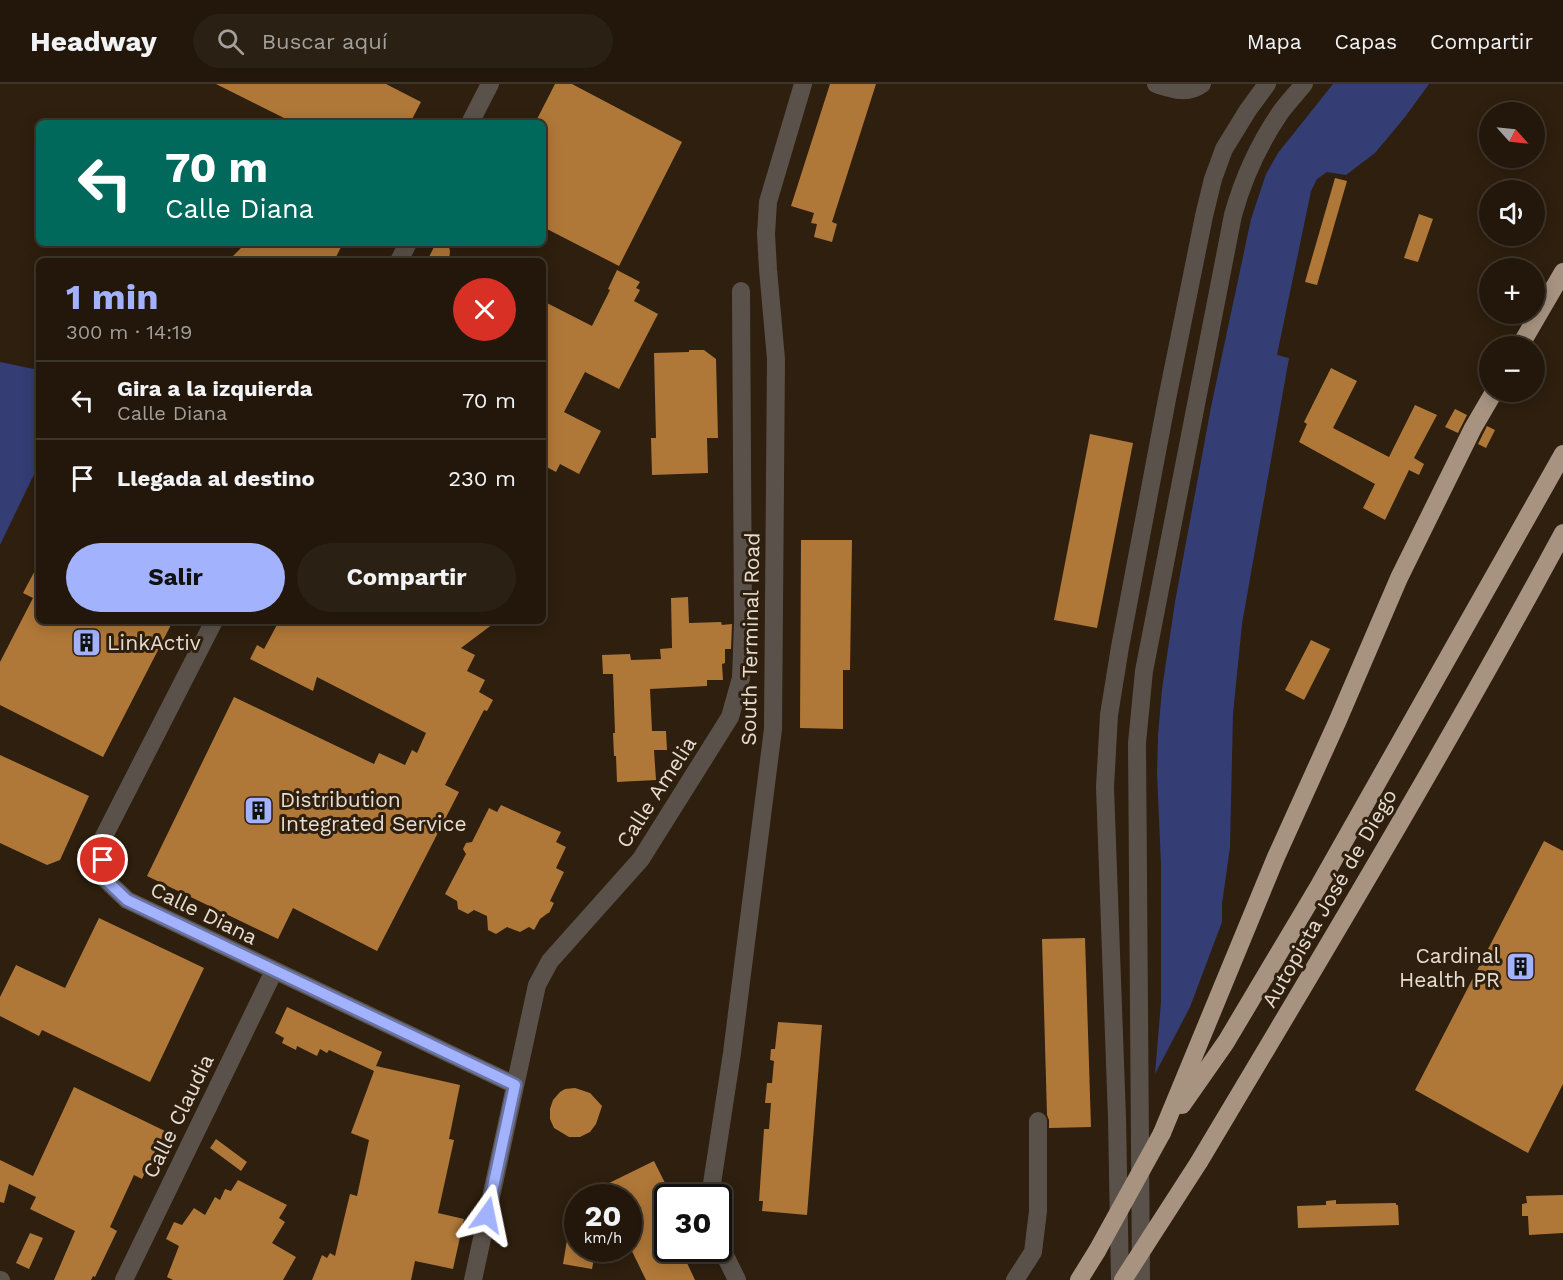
<!DOCTYPE html>
<html lang="es">
<head>
<meta charset="utf-8">
<style>
  body { margin:0; font-family:"Work Sans",sans-serif; background:#2a2013; color:#f1f3f6; height:100vh; display:flex; flex-direction:column; font-size:22px; white-space:nowrap }
  * { box-sizing:border-box; margin:0 }
  p { font-size:20px; color:#a29f9c }
  .icon { flex:none; width:33px; height:33px; fill:none; stroke:currentColor; stroke-width:2; stroke-linecap:round; stroke-linejoin:round }
  .map { position:relative; flex:1; overflow:hidden }
  .side { position:absolute; left:36px; top:174px; width:510px; height:366px; display:flex; flex-direction:column; background:#22170a; border-radius:9px; box-shadow:0 3px 15px #0003,0 0 0 2px #3f362b }
  .side>* { flex:none }
  .banner { position:absolute; left:36px; top:36px; width:510px; height:126px; border-radius:9px; box-shadow:0 3px 15px #0003,0 0 0 2px #3f362b; background:#00695c; color:#fff; overflow:hidden }
  .needle { width:39px; rotate:117deg }
  .tools { position:absolute; left:1479px; top:18px; display:grid; gap:12px }
  .tools a { display:grid; place-items:center; width:66px; height:66px; border-radius:50%; background:#22170a; box-shadow:0 3px 15px #0003,0 0 0 2px #3f362b; font-size:30px }
  .speed { position:absolute; left:564px; top:1100px; display:flex; gap:12px; font-size:30px; font-weight:700; text-align:center }
  .speed>* { display:grid; place-content:center; width:78px; height:78px; border-radius:50%; background:#22170a; box-shadow:0 3px 15px #0003,0 0 0 2px #3f362b; line-height:1 }
  .speed small { font-size:15px; font-weight:400 }
  .speed .limit { border:3px solid #111; border-radius:9px; background:#fff; color:#111 }
  .pin { position:absolute; display:grid; place-items:center; width:51px; height:51px; color:#fff; margin:-26px; border:3px solid #fff; border-radius:50%; box-shadow:0 2px 6px #0007 }
  .me { position:absolute; width:66px; margin:-33px; rotate:12deg; stroke-linejoin:round; filter:drop-shadow(0 0 4px #0008) }
  .turn { display:flex; align-items:center; gap:21px; height:126px; padding:0 30px; font-size:27px }
  .turn .icon { width:78px; height:78px; stroke-width:2.5 }
  .turn b { display:block; font-size:42px; line-height:51px }
  .round { display:grid; place-items:center; flex:none; width:63px; height:63px; border-radius:32px; background:#2a2013 }
  .summary { display:flex; align-items:center; justify-content:space-between; height:102px; padding:0 30px }
  h1 { font-size:36px; font-weight:700; line-height:45px; color:#a2b2fd }
  .primary-button { display:flex; gap:12px; margin-top:auto; padding:12px 30px }
  .primary-button a { flex:1; height:69px; border-radius:36px; background:#a2b2fd; color:#111; font-size:24px; font-weight:700; line-height:69px; text-align:center }
  .primary-button a+a { background:#2a2013; color:#f1f3f6 }
  ul { padding:0; list-style:none }
  li { display:flex; align-items:center; gap:18px; height:78px; padding:0 30px; border-top:2px solid #3f362b }
  li div { flex:1 }
  li b { display:block; font-size:22px }
  li em { font-style:normal }
  header { display:flex; align-items:center; gap:36px; box-sizing:border-box; height:84px; padding:0 30px; background:#22170a; border-bottom:2px solid #3f362b }
  header strong { font-size:28px }
  nav { display:flex; gap:33px; margin-inline-start:auto; font-size:21px }
  .search { width:420px; height:54px; background:#2a2013; display:flex; align-items:center; gap:15px; box-sizing:border-box; padding:0 21px; border-radius:33px; color:#a29f9c; font-size:22px }
  .map>svg:first-child { display:block }
  .green { fill:#343d74 }
  .building { fill:#b07838 }
  .lines { fill:none; stroke-linecap:round; stroke-linejoin:round }
  .minor { stroke:#5a524a; stroke-width:18 }
  .highway { stroke:#a79380; stroke-width:18 }
  .highway-bridge { stroke:#a79380; stroke-width:18 }
  .route-casing { stroke:#6974a4; stroke-width:15 }
  .route { stroke:#a2b2fd; stroke-width:10 }
  .labels { text-anchor:middle; dominant-baseline:central; stroke-width:6; stroke-linejoin:round; paint-order:stroke }
  .street-label { font-size:21px; fill:#e7ddd2; stroke:#2e1f0e }
  .poi-label { font-size:21px; fill:#e7ddd2; stroke:#2e1f0e; text-anchor:start }
</style>
</head>
<body>
<header>
<strong>Headway</strong>
<div class="search"><svg class="icon" aria-label="search" viewBox="0 0 24 24"><circle cx="10" cy="10" r="6"/><path d="M15 15l6 6"/></svg>Buscar aquí</div>
<nav><a>Mapa</a><a>Capas</a><a>Compartir</a></nav>
</header>
<div class="map">
<svg width="1563" height="1196" viewBox="0 0 1563 1196">
  <rect width="100%" height="100%" fill="#2e1f0e"/>
  <g class="green">
    <polygon points="1333,0 1429,0 1405,33 1375,69 1346,91 1327,88 1317,95 1311,107 1277,271 1289,274 1242,540 1233,630 1230,763 1222,820 1222,838 1190,923 1155,990 1161,918 1161,781 1157,689 1158,651 1162,605 1175,518 1211,323 1251,135 1266,90 1278,69"/>
    <polygon points="0,278 39,286 39,380 0,461"/>
  </g>
  <g class="building">
    <polygon points="216,0 386,0 421,18 410,39 294,39"/>
    <polygon points="555,0 572,0 682,58 619,182 543,143 543,39 535,39"/>
    <polygon points="830,0 876,0 832,138 837,140 832,158 814,153 817,140 811,139 814,129 791,122"/>
    <polygon points="1335,94 1347,97 1317,201 1305,198"/>
    <polygon points="1419,130 1433,135 1418,178 1404,174"/>
    <polygon points="246,159 343,159 334,177 228,177"/>
    <polygon points="436,159 445,159 449,163 450,167 449,177 427,177"/>
    <polygon points="617,186 640,198 636,204 640,206 634,217 658,230 619,305 585,288 564,328 601,347 579,390 560,380 556,388 543,381 543,217 592,242 610,206 608,205"/>
    <polygon points="689,266 704,266 716,275 718,354 707,354 708,389 652,391 651,354 656,354 654,269 689,268"/>
    <polygon points="1331,284 1357,297 1333,344 1389,373 1415,321 1437,331 1414,374 1424,380 1419,391 1409,386 1385,436 1363,424 1375,400 1299,358 1307,340 1304,338"/>
    <polygon points="1455,325 1467,331 1458,349 1445,343"/>
    <polygon points="1487,342 1495,346 1486,364 1478,360"/>
    <polygon points="1090,350 1133,359 1097,544 1054,536"/>
    <polygon points="801,456 852,456 850,586 843,586 843,645 800,644"/>
    <polygon points="39,479 39,537 173,537 103,673 0,621 0,578 33,514 23,509"/>
    <polygon points="688,513 689,539 721,538 722,541 732,540 731,565 725,565 725,579 722,580 723,596 707,596 707,602 650,605 652,647 666,647 667,666 654,666 656,696 617,698 616,672 614,672 613,649 615,649 613,590 603,590 602,571 630,570 631,576 661,575 660,565 672,564 671,514"/>
    <polygon points="279,537 497,537 461,564 475,571 467,587 485,596 479,608 493,616 487,627 484,626 445,701 459,708 377,867 293,824 278,855 147,792 234,613 374,680 379,669 405,681 412,666 417,669 426,649 317,593 313,607 250,575 257,561 264,565"/>
    <polygon points="1311,556 1330,565 1304,616 1285,606"/>
    <polygon points="0,671 89,712 60,776 47,781 0,759"/>
    <polygon points="501,721 561,748 556,758 566,763 556,784 564,788 550,817 554,819 549,829 548,829 540,835 534,846 529,843 520,848 507,843 496,850 488,846 487,832 474,826 468,830 458,825 457,817 445,810 466,770 463,765 466,759 472,758 489,724 497,728"/>
    <polygon points="1544,757 1563,767 1563,1000 1528,1069 1415,1006"/>
    <polygon points="99,834 204,884 150,998 42,946 39,952 0,932 0,913 16,881 65,904"/>
    <polygon points="1085,854 1091,1043 1049,1044 1049,1036 1047,1031 1042,855"/>
    <polygon points="287,923 382,968 376,982 460,1001 449,1055 454,1056 438,1129 464,1135 453,1185 415,1177 411,1196 312,1196 322,1171 327,1174 330,1169 335,1172 350,1110 357,1112 369,1056 351,1049 374,987 329,966 327,969 320,965 317,972 297,962 296,966 282,959 284,954 275,949"/>
    <polygon points="778,938 822,941 807,1131 762,1127 763,1117 759,1117 764,1045 769,1045 771,1019 765,1019 767,999 772,999 774,977 770,976 771,965 775,965"/>
    <polygon points="74,1003 165,1047 142,1095 134,1091 110,1143 117,1147 95,1193 93,1192 91,1196 54,1196 75,1147 30,1125 36,1113 9,1100 4,1119 0,1118 0,1076 33,1092"/>
    <polygon points="575,1004 590,1009 602,1022 596,1040 590,1048 580,1053 569,1053 554,1044 550,1035 550,1025 553,1016 560,1008 565,1005"/>
    <polygon points="216,1055 247,1078 241,1087 210,1064"/>
    <polygon points="654,1077 672,1113 668,1113 668,1164 680,1164 695,1196 646,1196 628,1159 628,1113 609,1113 603,1102"/>
    <polygon points="238,1096 287,1121 279,1134 285,1138 272,1159 296,1173 283,1196 173,1196 167,1193 179,1162 166,1155 174,1138 182,1141 194,1124 205,1131 215,1113 220,1116 225,1105 231,1107"/>
    <polygon points="1563,1111 1563,1149 1529,1151 1528,1132 1522,1132 1522,1120 1527,1119 1526,1112"/>
    <polygon points="1336,1116 1336,1120 1396,1119 1396,1121 1398,1121 1399,1141 1298,1144 1297,1122 1326,1121 1326,1117"/>
    <polygon points="30,1149 43,1154 29,1185 16,1179"/>
    <polygon points="567,1156 578,1158 578,1164 596,1164 592,1185 563,1180"/>
  </g>
  <g class="lines">
    <g class="minor">
      <path d="M1156 0C1172 5 1187 11 1202 0"/>
      <polyline points="470,39 490,0"/>
      <polyline points="399,177 408,159"/>
      <polyline points="214,537 101,758 105,795 127,816 515,1001"/>
      <polyline points="711,1113 711,1106 732,969 773,645 776,275 768,185 766,150 768,118 803,0"/>
      <polyline points="718,1157 737,1196"/>
      <polyline points="0,1196 1,1196"/>
      <polyline points="124,1196 274,887"/>
      <polyline points="473,1196 537,901 550,877 641,775 730,633 741,594 743,538 741,207"/>
      <polyline points="1015,1196 1033,1168 1038,1127 1038,1037"/>
      <polyline points="1120,1196 1117,1034 1105,703 1109,631 1120,563 1167,315 1204,132 1213,95 1224,65 1248,26 1267,0"/>
      <path d="M1141 1196 1137 659 1144 587 1233 131C1243 95 1259 60 1280 29 1287 19 1296 10 1304 0"/>
    </g>
    <g class="highway">
      <polyline points="1520,262 1563,188"/>
      <polyline points="1182,1021 1226,958 1320,800 1563,370"/>
      <polyline points="1162,1049 1276,773 1338,636 1399,494 1473,344 1494,308"/>
      <path d="M1199 1078C1323 870 1448 662 1563 449"/>
      <polyline points="1079,1196 1097,1167"/>
    </g>
    <g class="highway-bridge">
      <polyline points="1097,1167 1162,1049"/>
      <polyline points="1123,1196 1199,1078"/>
    </g>
  </g>
  <g class="lines">
    <defs>
      <polyline id="route" points="103,776 105,795 127,816 515,1001 487,1131"/>
    </defs>
    <use href="#route" class="route-casing"/>
    <use href="#route" class="route"/>
  </g>
  <defs>
    <symbol id="building-square" viewBox="-11 -11 22 22"><rect x="-9" y="-9" width="18" height="18" rx="4" fill="#a2b2fd" stroke="#2e1f0e"/><path d="M-4-6H4V6H1V3H-1V6H-4ZM-2.5-4.3h1.7v1.8h-1.7ZM.8-4.3h1.7v1.8H.8ZM-2.5-1h1.7V.8h-1.7ZM.8-1h1.7V.8H.8Z" fill="#111"/></symbol>
  </defs>
  <g fill-rule="evenodd">
    <use href="#building-square" x="70" y="542" width="33" height="33"/>
    <use href="#building-square" x="242" y="710" width="33" height="33"/>
    <use href="#building-square" x="1504" y="866" width="33" height="33"/>
  </g>
  <g class="labels">
    <g class="street-label">
      <text transform="translate(750 555) rotate(-89)">South Terminal Road</text>
      <text transform="translate(656 708) rotate(-57)">Calle Amelia</text>
      <text transform="translate(1329 814) rotate(-60)">Autopista José de Diego</text>
      <text transform="translate(204 829) rotate(26)">Calle Diana</text>
      <text transform="translate(178 1032) rotate(-64)">Calle Claudia</text>
    </g>
    <g class="poi-label">
      <text x="107" y="558">LinkActiv</text>
      <text x="280" y="715">Distribution<tspan x="280" dy="24">Integrated Service</tspan></text>
      <text x="1500" y="871" text-anchor="end">Cardinal<tspan x="1500" dy="24">Health PR</tspan></text>
    </g>
  </g>
</svg>
<div class="tools">
<a><svg class="needle" viewBox="-14 -14 28 28"><path d="M0-13l5 13h-10z" fill="#e53935"/><path d="M0 13l5-13h-10z" fill="#a29f9c"/></svg></a>
<a><svg class="icon" aria-label="sound" viewBox="0 0 24 24"><path d="M4 9h4l5-4v14l-5-4H4zM17 9q2 3 0 6"/></svg></a>
<a>+</a>
<a>−</a>
</div>
<div class="speed"><div>20<small>km/h</small></div><div class="limit">30</div></div>
<div class="pin" style="left:103px;top:776px;background:#d93025"><svg class="icon" aria-label="arrive" viewBox="0 0 24 24"><path d="M6 21V4h12l-3 4 3 4H6"/></svg></div>
<svg class="me" style="left:487px;top:1131px" viewBox="-20 -20 40 40"><path d="M0-17L14 15 0 8-14 15z" fill="#a2b2fd" stroke="#fff" stroke-width="4"/></svg>
<div class="banner">
<div class="turn"><svg class="icon" aria-label="left" viewBox="0 0 24 24"><path d="M17 20v-9H6M10 6l-5 5 5 5"/></svg><div><b>70 m</b>Calle Diana</div></div>
</div>
<section class="side">
<div class="summary"><div><h1>1 min</h1><p>300 m · 14:19</p></div><a class="round" style="background:#d93025;color:#fff"><svg class="icon" aria-label="close" viewBox="0 0 24 24"><path d="M6 6l12 12M18 6L6 18"/></svg></a></div>
<ul>
<li><svg class="icon" aria-label="left" viewBox="0 0 24 24"><path d="M17 20v-9H6M10 6l-5 5 5 5"/></svg><div><b>Gira a la izquierda</b><p>Calle Diana</p></div><em>70 m</em></li>
<li><svg class="icon" aria-label="arrive" viewBox="0 0 24 24"><path d="M6 21V4h12l-3 4 3 4H6"/></svg><div><b>Llegada al destino</b></div><em>230 m</em></li>
</ul>
<div class="primary-button"><a>Salir</a><a>Compartir</a></div>
</section>
</div>
</body>
</html>
